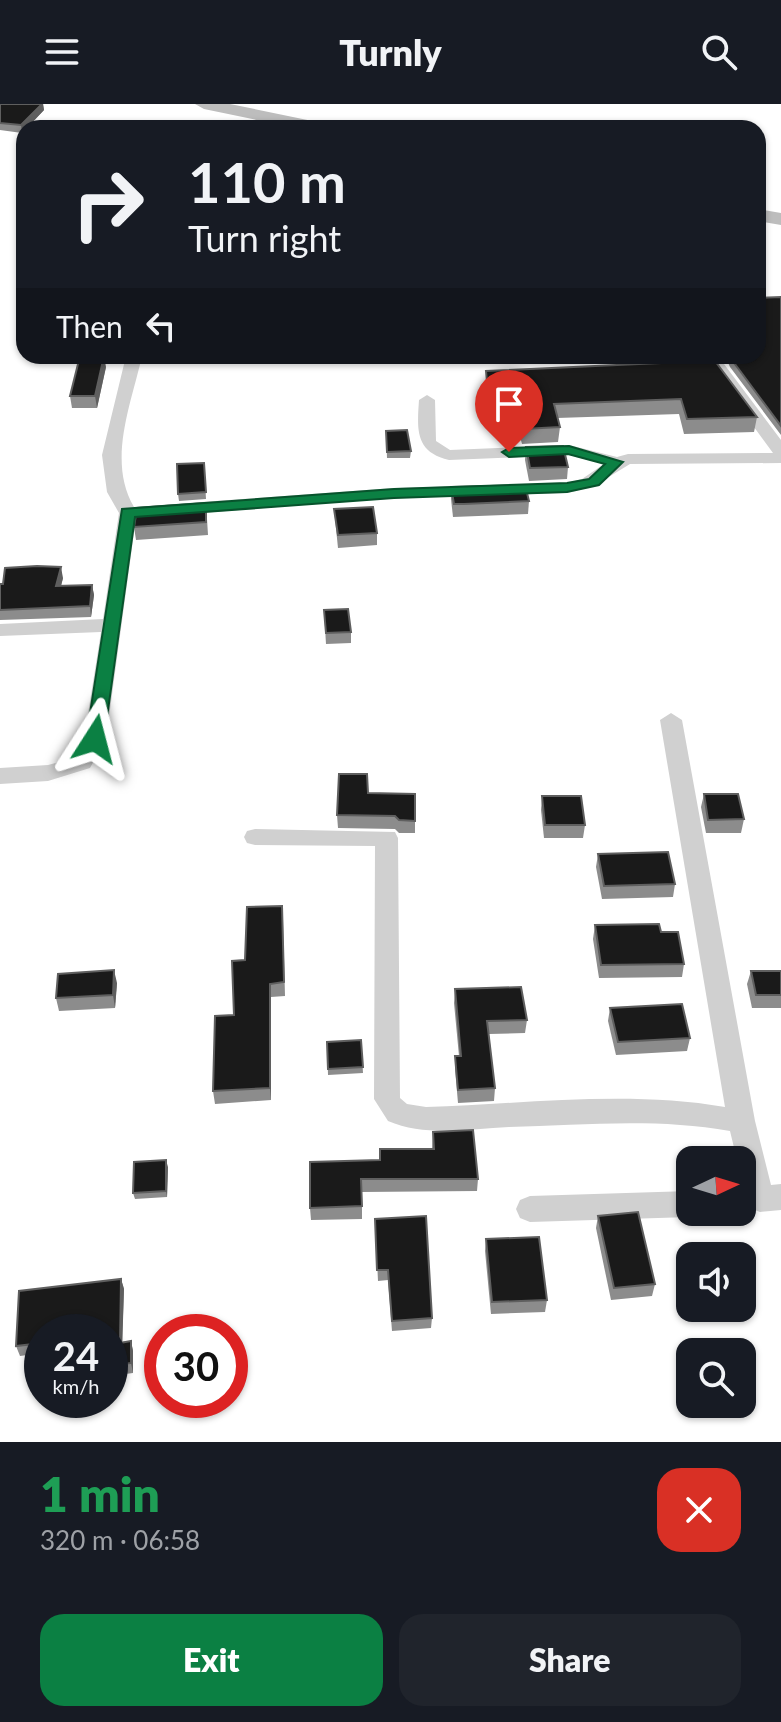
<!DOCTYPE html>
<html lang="en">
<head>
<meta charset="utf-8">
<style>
  body { margin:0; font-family:Lato,sans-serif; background:#20242c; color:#f1f3f6; height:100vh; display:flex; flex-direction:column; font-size:30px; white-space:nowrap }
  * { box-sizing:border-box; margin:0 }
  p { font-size:26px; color:#9ea1a6 }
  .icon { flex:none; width:44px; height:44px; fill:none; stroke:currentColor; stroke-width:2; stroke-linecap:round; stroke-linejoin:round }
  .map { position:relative; height:1338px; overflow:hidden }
  .drawer { display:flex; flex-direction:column; background:#171b24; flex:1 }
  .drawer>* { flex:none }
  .banner { position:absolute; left:16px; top:16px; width:750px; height:244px; border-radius:24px; box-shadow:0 2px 6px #0004; background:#171b24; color:#f1f3f6; overflow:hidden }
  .needle { width:52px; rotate:86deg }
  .controls { position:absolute; left:676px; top:1042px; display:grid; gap:16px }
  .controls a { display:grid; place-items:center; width:80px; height:80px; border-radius:16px; background:#171b24; box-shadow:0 2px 6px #0004; font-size:40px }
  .speed { position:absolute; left:24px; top:1210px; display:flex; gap:16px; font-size:40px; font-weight:700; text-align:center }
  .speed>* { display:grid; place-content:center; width:104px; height:104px; border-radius:50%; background:#171b24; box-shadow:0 2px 6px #0004; line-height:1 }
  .speed small { font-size:20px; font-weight:400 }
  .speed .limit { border:12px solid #d22; background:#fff; color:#111 }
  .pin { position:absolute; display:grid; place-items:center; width:68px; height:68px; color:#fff; margin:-82px -34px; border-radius:50% 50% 50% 0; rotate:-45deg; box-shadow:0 0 8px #0007 }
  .pin .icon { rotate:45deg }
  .me { position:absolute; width:88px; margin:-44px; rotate:9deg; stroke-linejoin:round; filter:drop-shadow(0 0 6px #0008) }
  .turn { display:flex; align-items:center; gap:28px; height:168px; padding:0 40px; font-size:36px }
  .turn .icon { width:104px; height:104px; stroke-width:2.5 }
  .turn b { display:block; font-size:56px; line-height:68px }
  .then { display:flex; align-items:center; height:76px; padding:0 40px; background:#0003; gap:16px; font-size:30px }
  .round { display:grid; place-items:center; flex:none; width:84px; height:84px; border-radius:24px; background:#20242c }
  .headline { display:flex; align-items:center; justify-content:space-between; height:136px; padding:0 40px }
  h1 { font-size:48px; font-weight:800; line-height:60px; color:#1e9e55 }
  .cta { display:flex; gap:16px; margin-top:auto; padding:16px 40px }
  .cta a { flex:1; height:92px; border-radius:24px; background:#0b8043; color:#fff; font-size:32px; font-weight:800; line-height:92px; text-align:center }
  .cta a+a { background:#20242c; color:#f1f3f6 }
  header { display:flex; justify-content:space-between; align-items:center; height:104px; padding:0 40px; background:#171b24; font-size:36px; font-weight:800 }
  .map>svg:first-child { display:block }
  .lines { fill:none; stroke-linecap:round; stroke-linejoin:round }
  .minor { fill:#d0d0d0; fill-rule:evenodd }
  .secondary { fill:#bdbdbd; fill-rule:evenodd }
  .wall { fill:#8c8c8c }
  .shaded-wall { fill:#5f5f5f }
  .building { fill:#1a1a1a; stroke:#5f5f5f; stroke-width:2 }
  .route { fill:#0b8043; stroke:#07532c; stroke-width:2 }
</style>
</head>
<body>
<header><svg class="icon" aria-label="menu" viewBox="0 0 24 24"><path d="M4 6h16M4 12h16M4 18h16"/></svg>Turnly<svg class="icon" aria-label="search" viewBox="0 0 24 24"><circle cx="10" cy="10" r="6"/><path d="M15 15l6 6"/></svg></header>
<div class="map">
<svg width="781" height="1338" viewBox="0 0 781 1338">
  <rect width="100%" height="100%" fill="#fff"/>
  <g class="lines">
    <g class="minor">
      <path d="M126 252H142C131 301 107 357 134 403L394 384 567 379 582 375 604 360 569 351 449 356C415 348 417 326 419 296L427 291 435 296 436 337 450 346 569 341 617 353 628 350 773 349 702 252H718L781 336V359L630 360 594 382 567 389 394 394 136 414 106 635 90 664 48 677 0 680V664L48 661 74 654 84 635 101 528 0 532V520L103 515 119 409 107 388 102 351Z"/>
      <path d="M671 609 682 616 755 1017 771 1081 781 1080V1106L760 1108 750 1104 742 1079V1056H737L730 1027C657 1014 583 1021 509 1023 469 1025 425 1033 388 1017L374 995 375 742 255 741 247 739 244 733 247 727 255 725 395 728 398 734 400 994 407 1000 426 1003C524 1000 628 986 725 1003L660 616Z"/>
      <polygon points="690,1087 690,1108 700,1108 690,1113 530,1118 520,1114 516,1105 520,1096 530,1092"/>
    </g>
    <g class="secondary">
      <polygon points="195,0 230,0 322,19 331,24 295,24 204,5"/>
      <polygon points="758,105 781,109 781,121 758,117"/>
    </g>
  </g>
  <g class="wall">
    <polygon points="0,0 43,0 44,6 27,24 24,24 22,29 0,26"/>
    <polygon points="781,193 781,331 730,263 725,252 758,252"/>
    <polygon points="652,252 691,252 694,259 757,313 754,328 684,330 679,310 557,314 560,323 558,338 522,340 518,325 489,325 486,282 486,267 654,260"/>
    <polygon points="106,263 97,304 72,304 70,292"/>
    <polygon points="386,327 411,347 410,354 387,354"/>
    <polygon points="526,343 568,363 567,375 529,377 525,356"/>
    <polygon points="204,359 206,395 179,397 178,390"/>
    <polygon points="451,383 529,397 528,410 453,413 451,395"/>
    <polygon points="206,399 208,431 136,436 134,423"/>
    <polygon points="334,405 377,429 377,441 338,444"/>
    <polygon points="63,474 61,482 92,481 94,491 91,513 0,516 0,480"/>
    <polygon points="324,506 351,528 351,539 326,540"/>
    <polygon points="368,689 415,690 415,729 399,729 395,725 338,724 337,711"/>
    <polygon points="704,690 744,715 741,729 706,729 701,703"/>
    <polygon points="542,692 585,721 583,734 544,734 541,706"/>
    <polygon points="598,750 675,780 673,793 602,795 596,763"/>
    <polygon points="283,815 285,892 271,893 271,996 215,1000 213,987 234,911 245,856"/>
    <polygon points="595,821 661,828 684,860 682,873 599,874 593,835"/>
    <polygon points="751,867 781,867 781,904 752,904 747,880"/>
    <polygon points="117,879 115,904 59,907 56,894"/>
    <polygon points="455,885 527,916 525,929 489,930 495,984 494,997 458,999 455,965 455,952 459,952 454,899"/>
    <polygon points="610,904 690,934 687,947 616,951 608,917"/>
    <polygon points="361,936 363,969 328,971 327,938"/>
    <polygon points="433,1028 478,1075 477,1087 362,1088 362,1115 311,1116 310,1104 380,1056 432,1045"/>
    <polygon points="168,1063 167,1093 135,1095 133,1089"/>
    <polygon points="598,1112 655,1180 652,1192 611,1196 596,1124"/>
    <polygon points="375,1115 432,1214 431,1224 392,1227 388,1176 378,1177"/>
    <polygon points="486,1135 547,1196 545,1208 491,1210 485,1147"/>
    <polygon points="121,1175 124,1185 122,1238 131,1237 133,1247 133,1269 110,1272 110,1228 42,1228 42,1249 20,1252 16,1242 19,1187"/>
  </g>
  <g class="shaded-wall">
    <polygon points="42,0 43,0 44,6 27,24 24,24 22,29 21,21"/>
    <polygon points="104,252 106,263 97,304 95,292"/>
    <polygon points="61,463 63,474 58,493 56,482"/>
    <polygon points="92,481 94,491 91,513 90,502"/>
    <polygon points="114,866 117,879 115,904 113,891"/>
    <polygon points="270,880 271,893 271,996 270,984"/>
    <polygon points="166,1056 168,1063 167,1093 166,1087"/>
    <polygon points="121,1175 124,1185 122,1248 120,1239"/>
    <polygon points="131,1237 133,1247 133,1269 131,1259"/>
  </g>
  <g class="building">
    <polygon points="0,0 42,0 21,21 0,19"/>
    <polygon points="781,193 781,322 729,252 758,252 758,194"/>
    <polygon points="80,252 104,252 95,292 70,292"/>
    <polygon points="658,252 691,252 694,259 715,257 757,313 687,315 681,295 554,300 560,323 523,325 519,310 490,310 486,267 660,259"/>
    <polygon points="407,326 411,347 387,348 386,327"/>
    <polygon points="563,342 568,363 530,364 526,343"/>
    <polygon points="204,359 206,388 178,390 177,360"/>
    <polygon points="525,381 529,397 464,400 454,400 451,383"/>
    <polygon points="206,399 206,418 134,423 137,404"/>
    <polygon points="373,403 377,429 338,431 334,405"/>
    <polygon points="37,462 61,463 56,482 92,481 90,502 0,506 0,480 3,480 5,464"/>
    <polygon points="348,505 351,528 326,529 324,506"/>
    <polygon points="339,670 367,670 368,689 415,690 415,717 399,716 395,712 337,711"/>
    <polygon points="704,690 738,690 744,715 708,716"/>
    <polygon points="542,692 581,692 585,721 545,721"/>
    <polygon points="668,748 675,780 604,782 598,750"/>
    <polygon points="282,802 284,878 270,880 270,984 213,987 215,912 234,911 232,857 245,856 247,803"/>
    <polygon points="659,820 661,828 678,828 684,860 601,861 595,821"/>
    <polygon points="114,866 113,891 56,894 58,870"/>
    <polygon points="751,867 781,867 781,891 756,891"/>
    <polygon points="521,883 527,916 487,917 495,984 458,986 455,952 461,952 455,885"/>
    <polygon points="682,900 690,934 618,938 610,904"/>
    <polygon points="361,936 363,963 328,965 327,938"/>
    <polygon points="473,1026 478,1075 361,1075 362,1102 310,1104 310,1058 380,1056 380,1045 434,1045 433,1028"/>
    <polygon points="166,1056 166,1087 133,1089 134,1058"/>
    <polygon points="638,1108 655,1180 614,1184 598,1112"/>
    <polygon points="426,1112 432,1214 392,1217 388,1166 377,1166 375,1115"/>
    <polygon points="539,1133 547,1196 492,1198 486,1135"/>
    <polygon points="121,1175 120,1239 131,1237 131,1259 110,1262 110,1228 42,1228 42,1239 16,1242 19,1187"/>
  </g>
  <polygon class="route" points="569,342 623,358 599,381 567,388 394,394 135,413 104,635 95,641 89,639 86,635 122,405 394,385 567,379 589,375 605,360 568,350 509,353 502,348 509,344"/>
</svg>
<div class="controls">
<a><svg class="needle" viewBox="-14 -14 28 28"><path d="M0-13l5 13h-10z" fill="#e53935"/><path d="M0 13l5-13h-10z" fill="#9ea1a6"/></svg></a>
<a><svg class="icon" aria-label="sound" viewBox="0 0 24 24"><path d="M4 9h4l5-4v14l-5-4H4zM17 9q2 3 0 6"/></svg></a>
<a><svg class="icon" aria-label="search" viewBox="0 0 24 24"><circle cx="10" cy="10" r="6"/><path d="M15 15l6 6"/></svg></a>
</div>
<div class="speed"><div>24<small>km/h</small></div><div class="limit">30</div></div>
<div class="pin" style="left:509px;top:348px;background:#d93025"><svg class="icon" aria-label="arrive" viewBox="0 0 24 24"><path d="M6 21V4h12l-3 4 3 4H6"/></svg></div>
<svg class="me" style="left:95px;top:635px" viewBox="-20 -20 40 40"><path d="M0-17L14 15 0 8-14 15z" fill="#0b8043" stroke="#fff" stroke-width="4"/></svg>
<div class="banner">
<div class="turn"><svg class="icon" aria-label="right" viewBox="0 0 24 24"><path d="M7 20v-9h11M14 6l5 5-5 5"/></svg><div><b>110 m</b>Turn right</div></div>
<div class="then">Then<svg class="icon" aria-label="left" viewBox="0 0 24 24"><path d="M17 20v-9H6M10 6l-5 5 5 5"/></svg></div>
</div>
</div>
<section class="drawer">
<div class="headline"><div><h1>1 min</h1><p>320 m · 06:58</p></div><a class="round" style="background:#d93025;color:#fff"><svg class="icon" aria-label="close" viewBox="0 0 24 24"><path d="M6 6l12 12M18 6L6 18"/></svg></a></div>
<div class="cta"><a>Exit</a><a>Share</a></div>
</section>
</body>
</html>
